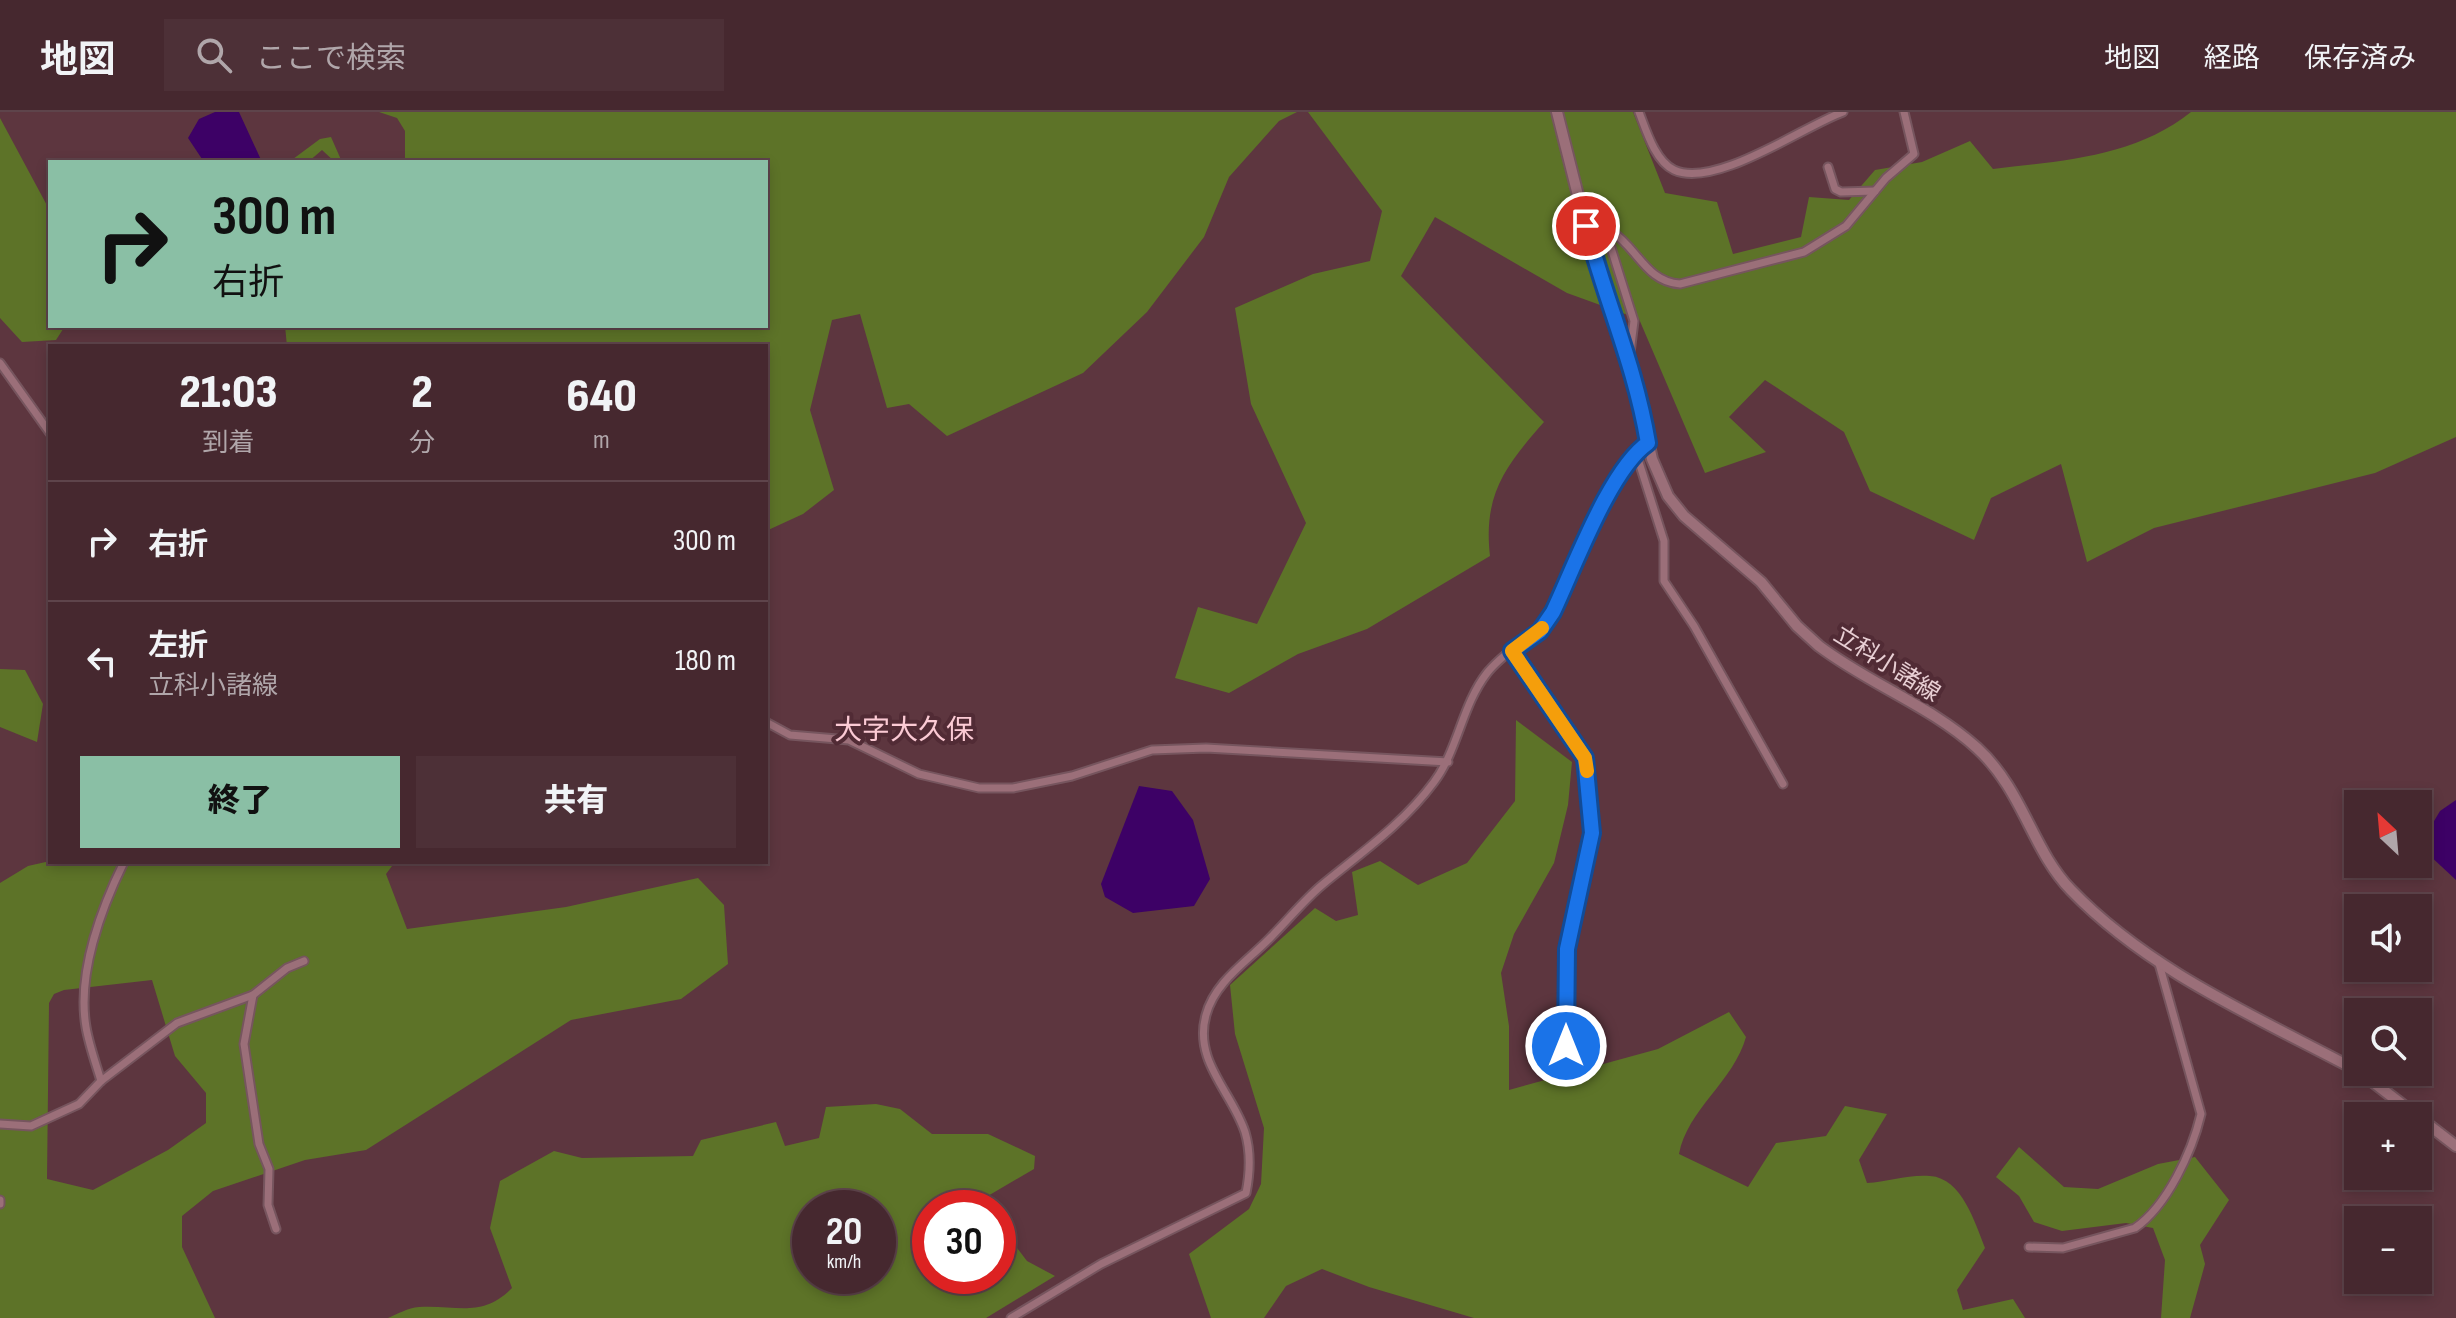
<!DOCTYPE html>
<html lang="ja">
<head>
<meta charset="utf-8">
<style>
  body { margin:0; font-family:"Sofia Sans Condensed","Noto Sans JP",sans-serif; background:#4d3037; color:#f1f3f6; height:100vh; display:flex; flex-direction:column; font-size:30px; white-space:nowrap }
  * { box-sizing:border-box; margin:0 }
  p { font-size:26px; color:#b0a6aa }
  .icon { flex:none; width:44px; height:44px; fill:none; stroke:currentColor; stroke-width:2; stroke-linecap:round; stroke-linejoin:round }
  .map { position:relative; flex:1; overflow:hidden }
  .panel { position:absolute; left:48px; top:232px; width:720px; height:520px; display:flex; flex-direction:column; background:#46282f; border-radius:0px; box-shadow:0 4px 12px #0003,0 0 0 2px #5e444b }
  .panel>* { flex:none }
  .banner { position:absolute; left:48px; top:48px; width:720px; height:168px; border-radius:0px; box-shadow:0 4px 12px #0003,0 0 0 2px #5e444b; background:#8abfa5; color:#111; overflow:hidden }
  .needle { width:52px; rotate:334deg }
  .fabs { position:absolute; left:2344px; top:678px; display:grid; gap:16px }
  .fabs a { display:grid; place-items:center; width:88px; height:88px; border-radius:0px; background:#46282f; box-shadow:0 4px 12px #0003,0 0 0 2px #5e444b; font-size:40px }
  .speed { position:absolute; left:792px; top:1078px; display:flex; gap:16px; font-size:40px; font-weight:700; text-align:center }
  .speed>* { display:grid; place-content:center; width:104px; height:104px; border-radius:50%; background:#46282f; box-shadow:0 4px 12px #0003,0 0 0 2px #5e444b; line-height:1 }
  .speed small { font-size:20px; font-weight:400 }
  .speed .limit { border:12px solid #d22; background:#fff; color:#111 }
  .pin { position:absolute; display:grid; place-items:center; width:68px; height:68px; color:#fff; margin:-34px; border:4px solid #fff; border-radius:50%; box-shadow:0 2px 8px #0007 }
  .me { position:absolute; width:88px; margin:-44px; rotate:0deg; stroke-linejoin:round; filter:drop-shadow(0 0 6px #0008) }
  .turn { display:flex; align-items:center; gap:28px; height:168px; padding:0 32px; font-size:36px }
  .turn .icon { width:104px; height:104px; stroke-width:2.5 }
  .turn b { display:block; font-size:56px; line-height:68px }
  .eta { display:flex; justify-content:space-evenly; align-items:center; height:136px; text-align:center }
  .eta b { font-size:48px; font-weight:800; line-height:56px }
  .button { display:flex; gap:16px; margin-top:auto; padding:16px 32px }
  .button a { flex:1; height:92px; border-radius:0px; background:#8abfa5; color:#111; font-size:32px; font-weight:800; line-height:92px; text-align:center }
  .button a+a { background:#4d3037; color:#f1f3f6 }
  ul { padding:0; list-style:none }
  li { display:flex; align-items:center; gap:24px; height:120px; padding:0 32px; border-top:2px solid #5e444b }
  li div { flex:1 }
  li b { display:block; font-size:30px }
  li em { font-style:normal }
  header { display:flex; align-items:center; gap:48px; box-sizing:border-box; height:112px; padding:0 40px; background:#46282f; border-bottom:2px solid #5e444b }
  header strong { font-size:38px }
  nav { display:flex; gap:44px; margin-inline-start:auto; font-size:28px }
  .search { width:560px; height:72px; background:#4d3037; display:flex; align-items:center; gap:20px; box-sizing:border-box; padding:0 28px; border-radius:0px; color:#b0a6aa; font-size:30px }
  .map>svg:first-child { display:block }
  .green { fill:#5d7328; fill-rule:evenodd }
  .water { fill:#3d0166 }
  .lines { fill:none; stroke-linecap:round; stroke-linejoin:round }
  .street-casing { stroke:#76555e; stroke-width:11 }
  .secondary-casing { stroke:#76555e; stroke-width:14 }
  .street { stroke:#9b6f79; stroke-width:7 }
  .secondary { stroke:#9b6f79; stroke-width:10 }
  .route-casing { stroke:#114b97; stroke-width:20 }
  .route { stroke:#1a73e8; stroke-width:14 }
  .slow { stroke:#f59e0b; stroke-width:14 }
  .labels { text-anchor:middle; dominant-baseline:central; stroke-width:8; stroke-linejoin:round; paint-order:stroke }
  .street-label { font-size:24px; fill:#e8cfd4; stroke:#512b35 }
  .quarter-label { font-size:28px; fill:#fbcad4; stroke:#512b35 }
</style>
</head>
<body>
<header>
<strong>地図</strong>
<div class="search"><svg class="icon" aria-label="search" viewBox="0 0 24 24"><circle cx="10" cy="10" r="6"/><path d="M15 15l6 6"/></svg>ここで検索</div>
<nav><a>地図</a><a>経路</a><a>保存済み</a></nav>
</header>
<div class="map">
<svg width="2456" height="1206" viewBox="0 0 2456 1206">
  <rect width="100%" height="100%" fill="#5d363f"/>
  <g class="green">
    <polygon points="379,0 1297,0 1279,9 1229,65 1204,125 1147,200 1083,261 947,324 909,292 887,296 860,202 832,208 810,298 834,378 803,402 766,419 766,234 287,234 285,214 766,214 766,50 405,50 405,19 397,6"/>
    <path d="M1308 0H1633L1665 81 1717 90 1733 142 1801 125 1809 85 1849 88 1875 58 1922 50 1970 29 1993 57C2061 49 2135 45 2191 0H2456V325L2375 361 2154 416 2087 450 2061 352 1991 386 1974 428 1870 379 1844 320 1765 268 1729 305 1766 340 1705 361 1639 207 1567 181 1435 105 1401 164 1544 310C1505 354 1483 383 1490 444L1367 517 1298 542 1229 581 1175 566 1198 495 1257 512 1306 411 1251 292 1235 196 1313 162 1370 149 1382 99Z"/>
    <polygon points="0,6 50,99 50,214 65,214 56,228 22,230 0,206"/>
    <polygon points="331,25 342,50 335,50 322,38 308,50 289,50 320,27"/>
    <polygon points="0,557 25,558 43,592 37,630 0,615"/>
    <path d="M1516 608 1572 650 1568 693 1554 751 1514 822 1501 861 1509 914V978L1658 937 1729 900 1746 925C1734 969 1687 998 1679 1042L1748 1075 1776 1031 1826 1024 1845 994 1887 1002 1859 1048 1867 1071C1887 1070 1910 1062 1930 1064 1962 1066 1975 1111 1985 1136L1957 1178 1963 1198 2013 1187 2025 1206H1474L1369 1175 1322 1157 1286 1174 1264 1206H1211L1189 1142 1249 1097 1261 1072 1264 1016 1235 922 1230 873 1315 796 1336 809 1358 803 1352 760 1380 749 1418 773 1467 751 1515 689Z"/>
    <path d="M50 749 395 750 386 762 407 817 566 795 698 766 724 793 728 852 681 887 571 908 366 1038 305 1048 213 1079 182 1104V1135L215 1206H0V771L28 754ZM152 868 175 944 206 981V1011L168 1038 93 1078 47 1067 49 891 54 882 64 878Z"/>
    <path d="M876 992 900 997 932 1022H988L1035 1044 1034 1057 981 1088 986 1096H930V1164H998V1111L1027 1149 1055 1164 986 1206H388C397 1202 408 1196 419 1195 459 1193 482 1206 512 1176L490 1116 500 1069 554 1039 582 1046 693 1044 701 1028 776 1010 785 1034 819 1026 826 995ZM810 1096H878V1164H810Z"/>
    <polygon points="2019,1035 2064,1075 2098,1077 2158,1052 2195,1045 2229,1088 2200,1133 2205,1152 2190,1206 2161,1206 2165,1148 2153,1116 2126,1111 2062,1119 2034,1110 2019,1084 1996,1065"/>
  </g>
  <g class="water">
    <polygon points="215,0 239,0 262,50 204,50 188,26 199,7"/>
    <polygon points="1139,674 1172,679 1193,708 1210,767 1194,794 1133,801 1105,785 1101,772"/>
    <polygon points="2456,688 2456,768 2427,741 2424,726 2440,699"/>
  </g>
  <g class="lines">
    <defs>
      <g id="street">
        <path d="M1639 0C1646 18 1655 49 1674 58 1715 77 1804 14 1843 0"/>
        <polyline points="1828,55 1835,77 1841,80 1875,79"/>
        <path d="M1630 241 1634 209 1607 123 1611 119C1637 135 1646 170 1680 172L1804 140 1846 114 1886 66 1914 42 1904 0"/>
        <polyline points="0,251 50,321"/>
        <polyline points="1647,333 1638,347 1664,429 1664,469 1694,514 1783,672"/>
        <polyline points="1512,539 1585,646 1592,721 1567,837 1566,934"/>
        <polyline points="766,610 790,623 849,628 919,662 979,676 1013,676 1072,664 1152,638 1206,636 1448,650"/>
        <polyline points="253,883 244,932 259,1032 269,1057 268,1093 276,1117"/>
        <path d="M101 969C96 952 89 933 86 915 77 862 101 797 124 750"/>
        <polyline points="0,1012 31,1014 79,992 101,969 177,911 253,883 287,856 304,849"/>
        <polyline points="0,1088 0,1092"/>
        <path d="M2029 1135 2063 1136 2135 1116C2167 1094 2192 1040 2201 1002L2158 848"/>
        <path d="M1011 1206 1101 1152 1246 1081C1250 1061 1251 1040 1245 1020 1232 980 1193 949 1206 903 1215 869 1248 849 1271 825 1288 808 1304 788 1322 773 1362 740 1403 712 1434 670 1458 638 1462 593 1487 561 1506 537 1534 526 1553 500 1574 457 1610 356 1648 331"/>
      </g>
      <g id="secondary">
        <path d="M1557 0 1591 135 1629 243 1652 347 1668 384 1684 404 1761 470 1797 514 1819 534C1869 572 1931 594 1977 636 2023 678 2032 738 2071 778 2150 860 2259 906 2358 959"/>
        <polyline points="2360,960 2456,1034"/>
      </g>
    </defs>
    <use href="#street" class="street-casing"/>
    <use href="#secondary" class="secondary-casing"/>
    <use href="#street" class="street"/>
    <use href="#secondary" class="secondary"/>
  </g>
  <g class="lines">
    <defs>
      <path id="route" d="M1566 934 1567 837 1592 721 1585 646 1512 539 1540 519 1553 500C1574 456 1610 357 1648 331 1635 253 1606 190 1586 114"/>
    </defs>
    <use href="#route" class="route-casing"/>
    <use href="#route" class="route"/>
    <polyline class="slow" points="1542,516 1512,539 1585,646 1587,659"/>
  </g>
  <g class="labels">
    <g class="street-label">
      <text transform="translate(1887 552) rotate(32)">立科小諸線</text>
    </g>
    <g class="quarter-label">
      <text x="904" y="618">大字大久保</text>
    </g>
  </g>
</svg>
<div class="fabs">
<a><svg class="needle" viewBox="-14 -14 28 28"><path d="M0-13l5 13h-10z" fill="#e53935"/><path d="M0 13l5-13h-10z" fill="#b0a6aa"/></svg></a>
<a><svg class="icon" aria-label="sound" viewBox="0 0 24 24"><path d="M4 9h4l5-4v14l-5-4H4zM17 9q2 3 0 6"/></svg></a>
<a><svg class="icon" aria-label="search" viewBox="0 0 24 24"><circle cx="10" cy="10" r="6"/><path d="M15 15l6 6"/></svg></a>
<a>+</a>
<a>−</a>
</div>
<div class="speed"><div>20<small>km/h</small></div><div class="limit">30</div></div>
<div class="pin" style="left:1586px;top:114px;background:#d93025"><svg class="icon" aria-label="arrive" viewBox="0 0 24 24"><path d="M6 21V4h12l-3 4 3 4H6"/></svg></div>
<svg class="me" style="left:1566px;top:934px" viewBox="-20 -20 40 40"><circle r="17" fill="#1a73e8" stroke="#fff" stroke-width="3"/><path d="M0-11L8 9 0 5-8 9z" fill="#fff"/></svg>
<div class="banner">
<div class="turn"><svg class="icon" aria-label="right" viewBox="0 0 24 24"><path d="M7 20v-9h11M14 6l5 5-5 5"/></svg><div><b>300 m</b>右折</div></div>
</div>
<section class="panel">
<div class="eta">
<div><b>21:03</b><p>到着</p></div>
<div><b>2</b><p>分</p></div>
<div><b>640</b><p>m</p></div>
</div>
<ul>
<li><svg class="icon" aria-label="right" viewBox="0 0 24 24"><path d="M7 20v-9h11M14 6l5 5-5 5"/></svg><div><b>右折</b></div><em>300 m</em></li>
<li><svg class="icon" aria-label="left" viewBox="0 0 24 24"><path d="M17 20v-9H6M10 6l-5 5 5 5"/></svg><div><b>左折</b><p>立科小諸線</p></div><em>180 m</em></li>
</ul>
<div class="button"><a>終了</a><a>共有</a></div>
</section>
</div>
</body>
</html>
